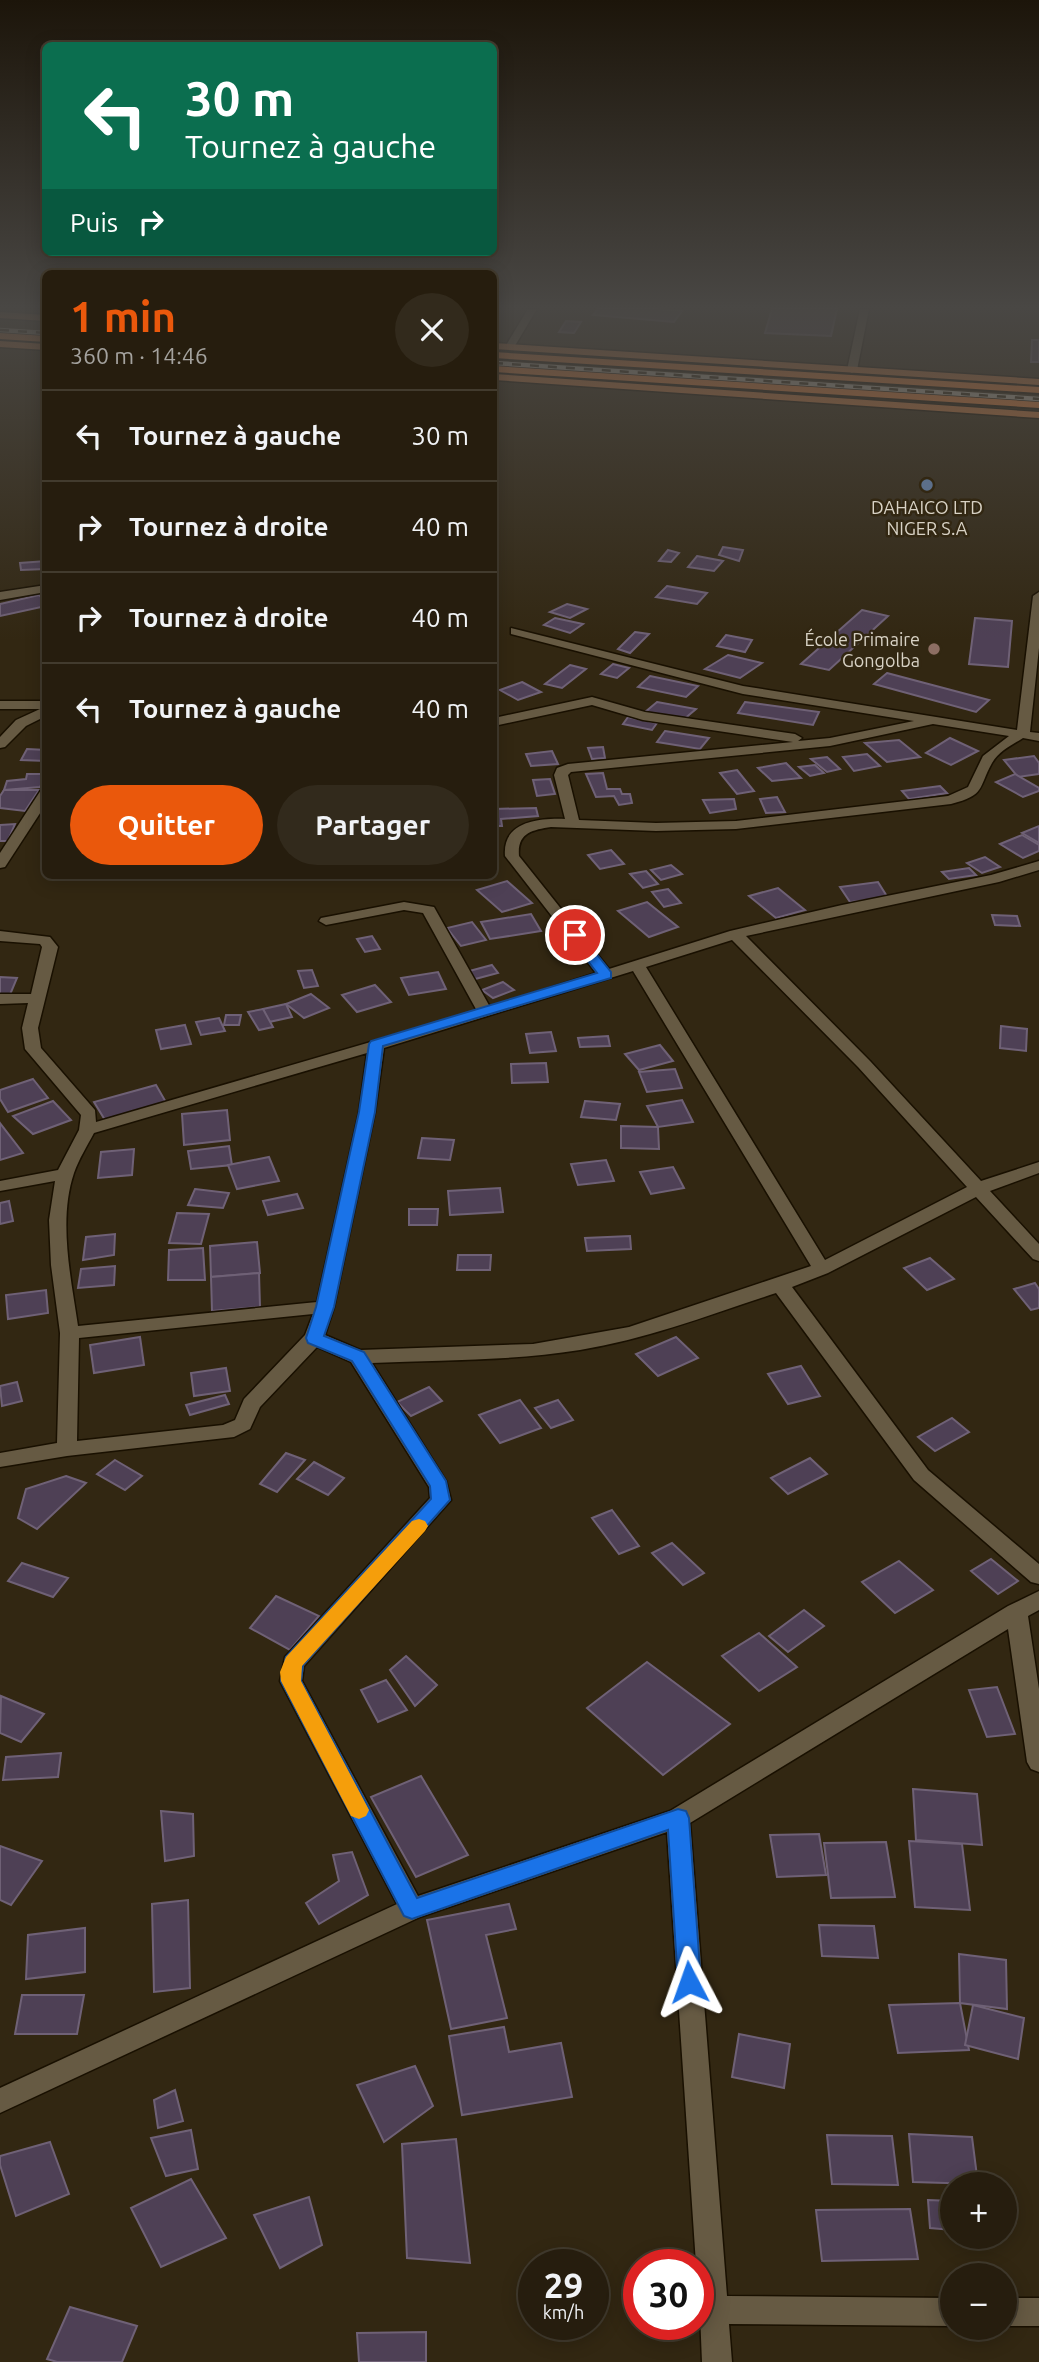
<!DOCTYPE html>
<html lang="fr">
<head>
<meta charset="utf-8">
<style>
  body { margin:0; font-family:Ubuntu,sans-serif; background:#322a1c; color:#f1f3f6; height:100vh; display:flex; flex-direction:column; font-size:26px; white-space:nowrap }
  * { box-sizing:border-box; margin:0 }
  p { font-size:23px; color:#a4a29e }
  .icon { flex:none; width:38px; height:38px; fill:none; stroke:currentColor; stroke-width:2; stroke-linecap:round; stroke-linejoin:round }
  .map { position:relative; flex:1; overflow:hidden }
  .sheet { position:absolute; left:42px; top:270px; width:455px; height:609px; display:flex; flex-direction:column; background:#261d0e; border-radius:10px; box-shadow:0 4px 18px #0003,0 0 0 2px #423b2e }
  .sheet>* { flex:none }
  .guide { position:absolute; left:42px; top:42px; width:455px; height:214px; border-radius:10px; box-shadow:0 4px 18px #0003,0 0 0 2px #423b2e; background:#0b6e4f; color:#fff; overflow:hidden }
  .tools { position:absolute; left:940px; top:2172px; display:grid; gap:14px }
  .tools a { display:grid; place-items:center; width:77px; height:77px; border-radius:50%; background:#261d0e; box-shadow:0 4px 18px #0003,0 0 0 2px #423b2e; font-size:35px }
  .speed { position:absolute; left:518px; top:2249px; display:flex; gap:14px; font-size:35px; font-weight:700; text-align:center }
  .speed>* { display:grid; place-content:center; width:91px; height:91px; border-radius:50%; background:#261d0e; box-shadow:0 4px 18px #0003,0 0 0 2px #423b2e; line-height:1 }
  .speed small { font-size:18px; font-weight:400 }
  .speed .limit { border:10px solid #d22; background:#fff; color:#111 }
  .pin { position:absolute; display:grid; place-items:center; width:60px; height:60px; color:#fff; margin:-30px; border:4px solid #fff; border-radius:50%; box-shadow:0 2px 7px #0007 }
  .me { position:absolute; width:77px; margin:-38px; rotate:356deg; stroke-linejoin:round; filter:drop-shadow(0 0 5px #0008) }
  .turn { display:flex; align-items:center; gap:24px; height:147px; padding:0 28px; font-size:32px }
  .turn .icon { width:91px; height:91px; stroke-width:2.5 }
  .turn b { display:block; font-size:49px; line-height:60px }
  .then { display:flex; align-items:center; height:66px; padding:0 28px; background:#0003; gap:14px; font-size:26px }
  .round { display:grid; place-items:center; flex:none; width:74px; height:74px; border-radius:37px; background:#322a1c }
  .overview { display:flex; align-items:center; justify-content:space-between; height:119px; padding:0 28px }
  h1 { font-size:42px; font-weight:700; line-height:52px; color:#ea580c }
  .action { display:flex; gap:14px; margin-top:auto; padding:14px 28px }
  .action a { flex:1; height:80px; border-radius:42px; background:#ea580c; color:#fff; font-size:28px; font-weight:700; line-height:80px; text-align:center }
  .action a+a { background:#322a1c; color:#f1f3f6 }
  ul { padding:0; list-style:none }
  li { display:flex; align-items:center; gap:21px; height:91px; padding:0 28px; border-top:2px solid #423b2e }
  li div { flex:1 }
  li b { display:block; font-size:26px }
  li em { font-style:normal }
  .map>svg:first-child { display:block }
  .building { fill:#4e4055; stroke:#6f6176; stroke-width:2 }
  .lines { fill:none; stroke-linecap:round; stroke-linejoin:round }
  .minor-casing { stroke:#191000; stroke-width:3 }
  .primary-casing { stroke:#191000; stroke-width:3 }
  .trunk-casing { stroke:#191000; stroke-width:4 }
  .minor { fill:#665a43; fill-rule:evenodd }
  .primary { fill:#bf7138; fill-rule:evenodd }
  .trunk { fill:#dd7934; fill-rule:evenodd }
  .rail-casing { stroke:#afa899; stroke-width:4.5 }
  .rail { stroke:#322712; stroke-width:2.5; stroke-dasharray:9; stroke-linecap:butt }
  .route { fill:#1a73e8; stroke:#114b97; stroke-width:2 }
  .slow { fill:#f59e0b }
  .service-dot { fill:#5c6f8a; stroke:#322712; stroke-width:2.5 }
  .education-dot { fill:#8d6e63; stroke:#322712; stroke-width:2.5 }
  .labels { text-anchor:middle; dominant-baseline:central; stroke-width:5; stroke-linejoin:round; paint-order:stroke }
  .far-poi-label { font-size:18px; fill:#d8d2c5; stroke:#322712 }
</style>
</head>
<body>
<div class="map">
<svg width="1039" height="2362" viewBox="0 0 1039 2362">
  <rect width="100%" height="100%" fill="#322712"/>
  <g class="building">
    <polygon points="598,309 657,309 682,311 674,322 593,315"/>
    <polygon points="772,309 837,309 831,336 765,333"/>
    <polygon points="566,321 581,322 574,333 559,332"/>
    <polygon points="1032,340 1039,340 1039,362 1031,362"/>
    <polygon points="723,547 743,550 739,561 719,555"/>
    <polygon points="668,550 679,553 671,562 659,561"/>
    <polygon points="697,556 723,561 714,571 688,567"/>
    <polygon points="46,561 46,569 21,570 20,563"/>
    <polygon points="667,586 707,593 697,604 656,597"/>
    <polygon points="39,595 46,601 46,606 0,616 0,604"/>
    <polygon points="567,604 587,609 570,618 550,612"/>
    <polygon points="862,610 888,616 829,670 801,664"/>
    <polygon points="555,618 583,624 570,633 544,625"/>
    <polygon points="975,618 1012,621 1008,667 969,664"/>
    <polygon points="635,632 649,634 630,653 618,649"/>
    <polygon points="726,635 752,640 745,652 717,646"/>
    <polygon points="728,655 762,663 740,678 705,669"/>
    <polygon points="613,664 629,668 617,678 601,674"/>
    <polygon points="570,665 586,669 562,688 545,684"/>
    <polygon points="887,673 989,700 976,712 874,684"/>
    <polygon points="650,676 698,686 686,697 638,687"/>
    <polygon points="522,682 541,692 518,700 500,690"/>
    <polygon points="657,702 696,709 683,720 644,713"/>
    <polygon points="745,702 819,712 813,725 738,713"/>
    <polygon points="628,717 657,723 652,730 623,724"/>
    <polygon points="665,731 709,738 700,749 657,742"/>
    <polygon points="950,738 978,751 951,765 926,753"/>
    <polygon points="899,740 920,757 887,762 865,743"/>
    <polygon points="603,747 605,758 592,759 588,748"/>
    <polygon points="27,749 46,750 46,761 21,760"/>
    <polygon points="552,751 558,764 531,766 526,754"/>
    <polygon points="867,754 880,766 854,771 843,757"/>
    <polygon points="1034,756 1039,763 1039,774 1018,777 1004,760"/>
    <polygon points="827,757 840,769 827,772 811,759"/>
    <polygon points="786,763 801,778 772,781 758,768"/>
    <polygon points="815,765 824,773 810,776 799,767"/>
    <polygon points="737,770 754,791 737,794 720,773"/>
    <polygon points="603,773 607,789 620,789 622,794 630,794 632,803 619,805 614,796 596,797 586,774"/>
    <polygon points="27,774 46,774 46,776 40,787 4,790 7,781 26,779"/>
    <polygon points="1015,774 1039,788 1039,791 1023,797 996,782"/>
    <polygon points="550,779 555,794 537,796 533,780"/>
    <polygon points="940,786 947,793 909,799 902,791"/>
    <polygon points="4,790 39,790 25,811 0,808 0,796"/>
    <polygon points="777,797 785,812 766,813 760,799"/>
    <polygon points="734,799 736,809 710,813 703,800"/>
    <polygon points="536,808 538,816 501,819 502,826 494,826 494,809"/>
    <polygon points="15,824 8,841 0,841 0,825"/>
    <polygon points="1039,826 1039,843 1022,833"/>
    <polygon points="1022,835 1039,845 1039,851 1023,858 1000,844"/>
    <polygon points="611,850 624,864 600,869 588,855"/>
    <polygon points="985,857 1000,867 982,873 967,863"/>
    <polygon points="671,865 682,874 661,880 651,870"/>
    <polygon points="969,868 976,875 949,879 942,872"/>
    <polygon points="646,871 658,884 643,888 630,874"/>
    <polygon points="507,881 532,903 502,912 477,890"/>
    <polygon points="878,882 888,898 850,902 840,887"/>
    <polygon points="778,888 805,910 776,918 749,896"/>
    <polygon points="668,889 681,903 664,907 652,892"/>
    <polygon points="647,902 678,927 649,937 618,911"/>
    <polygon points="531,914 541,931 490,939 481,922"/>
    <polygon points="992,915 1017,916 1020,926 995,925"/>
    <polygon points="472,922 486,940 461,946 447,928"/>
    <polygon points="372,936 380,949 365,952 357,939"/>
    <polygon points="492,965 498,973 475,979 469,971"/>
    <polygon points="312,970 318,986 304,988 298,971"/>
    <polygon points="438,972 446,989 409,995 401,978"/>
    <polygon points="0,977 17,978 9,997 0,997"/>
    <polygon points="503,982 514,990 493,998 482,990"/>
    <polygon points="375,985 391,1002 357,1012 342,995"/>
    <polygon points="311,994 329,1008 304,1018 286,1004"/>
    <polygon points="286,1004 292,1017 269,1022 263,1009"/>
    <polygon points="263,1009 273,1027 259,1030 248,1012"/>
    <polygon points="226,1015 241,1015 239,1025 224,1025"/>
    <polygon points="219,1018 225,1031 201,1035 196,1022"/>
    <polygon points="185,1025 191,1044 161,1049 156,1030"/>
    <polygon points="1001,1026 1027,1029 1026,1051 1000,1048"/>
    <polygon points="551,1032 556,1051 530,1053 526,1034"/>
    <polygon points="608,1036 610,1046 580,1047 578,1038"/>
    <polygon points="660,1045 673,1061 639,1070 625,1054"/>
    <polygon points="546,1063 548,1082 512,1083 511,1064"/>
    <polygon points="675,1069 682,1088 647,1092 639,1072"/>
    <polygon points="33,1079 48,1098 8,1112 0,1099 0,1090"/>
    <polygon points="156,1085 167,1104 105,1120 94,1102"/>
    <polygon points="682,1100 693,1122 658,1127 647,1106"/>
    <polygon points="53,1101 71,1120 33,1134 13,1116"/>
    <polygon points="585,1101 620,1104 616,1120 581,1117"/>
    <polygon points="227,1110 230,1140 184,1145 182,1114"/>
    <polygon points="0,1123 23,1153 0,1160"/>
    <polygon points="621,1126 658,1127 659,1149 621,1148"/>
    <polygon points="422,1138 454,1140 450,1160 418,1158"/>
    <polygon points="229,1146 232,1165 191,1169 188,1151"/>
    <polygon points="134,1149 132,1175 98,1178 101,1152"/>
    <polygon points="269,1157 279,1181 237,1189 228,1165"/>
    <polygon points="606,1160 614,1181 578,1185 571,1164"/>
    <polygon points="673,1167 684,1188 651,1194 640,1172"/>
    <polygon points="500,1188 503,1212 450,1215 448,1191"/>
    <polygon points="195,1189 229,1193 223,1208 188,1205"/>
    <polygon points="297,1194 303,1208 268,1215 263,1201"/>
    <polygon points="9,1201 13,1221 0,1224 0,1203"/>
    <polygon points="409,1209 438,1209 437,1225 409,1225"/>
    <polygon points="177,1213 209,1214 201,1244 169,1243"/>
    <polygon points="115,1234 114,1255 83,1260 86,1237"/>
    <polygon points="630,1236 631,1249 587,1251 585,1238"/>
    <polygon points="257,1242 260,1273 211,1277 210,1246"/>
    <polygon points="203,1248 205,1280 168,1280 169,1250"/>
    <polygon points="458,1255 491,1255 490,1270 457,1270"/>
    <polygon points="930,1258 954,1279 927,1290 904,1268"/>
    <polygon points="115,1266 114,1285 78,1288 81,1269"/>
    <polygon points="259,1273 260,1307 212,1311 211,1277"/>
    <polygon points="1035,1283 1039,1289 1039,1308 1031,1310 1014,1289"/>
    <polygon points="46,1290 48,1313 8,1319 6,1295"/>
    <polygon points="140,1337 144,1365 94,1373 90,1345"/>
    <polygon points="676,1337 698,1358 658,1376 636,1354"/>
    <polygon points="801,1366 820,1396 788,1404 768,1374"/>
    <polygon points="226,1368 230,1391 194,1396 191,1373"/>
    <polygon points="17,1382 22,1401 2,1406 0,1386"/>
    <polygon points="429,1387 442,1401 411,1416 397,1402"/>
    <polygon points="225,1395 229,1404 190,1415 186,1405"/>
    <polygon points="520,1400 541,1428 500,1443 479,1415"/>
    <polygon points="558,1400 573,1420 551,1428 535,1408"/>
    <polygon points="952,1418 969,1432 935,1451 918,1437"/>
    <polygon points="286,1453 305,1460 277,1492 260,1484"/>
    <polygon points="810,1458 827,1474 788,1494 771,1478"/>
    <polygon points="115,1460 142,1476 125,1490 97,1474"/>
    <polygon points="314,1462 344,1478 328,1495 297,1479"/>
    <polygon points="66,1476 86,1483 37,1529 18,1518 26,1489"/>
    <polygon points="612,1510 639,1546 619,1554 592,1518"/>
    <polygon points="672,1543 704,1573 683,1585 652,1553"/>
    <polygon points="991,1559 1018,1581 998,1594 971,1571"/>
    <polygon points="899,1561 933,1590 895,1613 862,1582"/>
    <polygon points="22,1563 68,1578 53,1597 8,1581"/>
    <polygon points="276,1596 319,1616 290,1650 250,1628"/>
    <polygon points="804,1610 824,1626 788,1652 769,1636"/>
    <polygon points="759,1633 797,1667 759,1691 722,1656"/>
    <polygon points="406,1656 437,1685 415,1706 390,1670"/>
    <polygon points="647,1662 730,1724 663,1775 587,1708"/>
    <polygon points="386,1680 407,1710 378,1722 361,1690"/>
    <polygon points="997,1687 1015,1734 987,1737 969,1690"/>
    <polygon points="1,1696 44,1714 21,1742 0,1733"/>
    <polygon points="61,1753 58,1777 3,1780 6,1757"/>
    <polygon points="421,1776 468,1855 416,1877 371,1797"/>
    <polygon points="913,1789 977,1794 982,1845 916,1840"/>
    <polygon points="161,1811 193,1814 194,1856 165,1861"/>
    <polygon points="819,1834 826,1875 777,1877 770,1835"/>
    <polygon points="909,1841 962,1844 970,1910 915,1907"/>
    <polygon points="886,1842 895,1897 831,1898 824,1843"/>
    <polygon points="0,1846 42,1861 11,1905 0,1900"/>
    <polygon points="352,1852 368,1895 319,1924 306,1903 339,1881 333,1855"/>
    <polygon points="188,1900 190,1988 154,1992 152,1904"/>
    <polygon points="509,1904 516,1929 486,1935 507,2018 451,2029 427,1920"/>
    <polygon points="819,1925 874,1926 878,1958 822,1956"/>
    <polygon points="85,1928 85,1972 26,1979 28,1935"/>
    <polygon points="959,1954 1006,1960 1007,2009 960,2003"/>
    <polygon points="22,1995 84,1995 77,2034 15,2034"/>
    <polygon points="960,2003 969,2050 898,2053 889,2005"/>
    <polygon points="973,2005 1024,2018 1018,2059 965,2045"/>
    <polygon points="504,2027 509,2052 561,2043 572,2097 462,2115 449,2036"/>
    <polygon points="739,2034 790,2044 784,2088 732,2077"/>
    <polygon points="415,2066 433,2106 384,2142 357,2085"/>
    <polygon points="175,2090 183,2121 158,2128 154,2100"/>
    <polygon points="191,2130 198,2169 166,2176 151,2138"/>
    <polygon points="909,2134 972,2137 978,2184 913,2182"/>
    <polygon points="827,2135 892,2136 898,2185 832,2184"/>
    <polygon points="456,2139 470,2263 407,2258 402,2144"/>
    <polygon points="50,2142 69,2194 16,2216 0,2165 0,2156"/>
    <polygon points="191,2179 226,2238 161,2267 131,2208"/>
    <polygon points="309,2197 322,2245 280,2268 254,2215"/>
    <polygon points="928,2200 952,2201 952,2230 930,2228"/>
    <polygon points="910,2209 918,2259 822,2261 816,2210"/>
    <polygon points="70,2307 137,2326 122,2362 57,2362 47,2359"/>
    <polygon points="426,2332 426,2362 359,2362 357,2333"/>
  </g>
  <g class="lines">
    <defs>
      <g id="minor">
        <polygon points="528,309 537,309 513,349 507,349 505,347"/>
        <polygon points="860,309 869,309 857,370 852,373 847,370"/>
        <polygon points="46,585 46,592 0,600 0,592"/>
        <path d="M1039 592V648L1030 732 1039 733V741L1023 738C1012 745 999 751 992 763 978 788 986 795 951 804L736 829 656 831 551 827C532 830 517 833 519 856L609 969 730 931 842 905 991 875 1039 861V870L999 882 746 936 870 1061 981 1181 1039 1162V1173L990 1191 1039 1244V1261L1033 1259 976 1197 828 1273 792 1287 928 1470 1039 1564V1584L1031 1582 914 1480 776 1293C712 1314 647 1339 580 1350 512 1361 441 1360 372 1363L446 1481 451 1500 304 1666 302 1681 418 1896 670 1811 1008 1606 1039 1591V1610L1028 1616 1039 1689V1772L1031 1769 1027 1762 1008 1629 690 1823 727 2296 952 2298V2326L729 2324 732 2362H702L698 2264H696L667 1832 420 1917 0 2113V2088L397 1904 280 1681 285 1657 430 1498 429 1487 351 1362 317 1347 260 1407 250 1429 234 1437 67 1456 0 1467V1453L57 1443 60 1333 51 1265 49 1220 55 1181 0 1191V1181L58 1170 79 1130 81 1115 25 1049 22 1028 28 1003 0 1004V994H31L42 947 40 944 0 941V931L50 937 58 947 38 1028 41 1048 95 1110 96 1122 477 1011 423 913 404 910 326 925 319 921 321 918 404 902 434 907 490 1007 596 973 505 856C502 822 538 818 565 819L554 775 557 768 568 764 793 742 643 720 592 705 494 726V718L592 697 645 712 795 734 802 738 798 741 830 738 914 721 743 694 511 634V628L743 686 1017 730 1033 596ZM933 724 1009 736 983 756 968 787 948 796 736 821 656 823 579 820 568 775 571 772 830 746ZM732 940 858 1067 967 1187 825 1260 646 967ZM633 971 811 1266 629 1327 533 1344 360 1350 325 1335 334 1307 375 1112 384 1048ZM367 1053 359 1112 317 1302 78 1326C71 1278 58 1220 74 1173 79 1159 87 1146 94 1133ZM313 1314 305 1335 244 1399 235 1420 223 1425 77 1441 79 1338Z"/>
        <polygon points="0,701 46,701 46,716 26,726 5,747 0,748 0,737 16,720 40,709 0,709"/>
        <polygon points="46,789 46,804 5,867 0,868 0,853 41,790"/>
        <rect x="1004" y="2298" width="35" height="28"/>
      </g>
      <g id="primary">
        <polygon points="0,312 46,315 46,321 0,318"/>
        <polygon points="0,341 46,344 46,350 0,347"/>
        <polygon points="494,343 1039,379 1039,385 494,349"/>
        <polygon points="494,374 1039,412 1039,418 494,380"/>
      </g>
      <g id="trunk">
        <polygon points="0,333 46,336 46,342 0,339"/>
        <polygon points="494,352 1039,387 1039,393 494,358"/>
        <polygon points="494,366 1039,402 1039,408 494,372"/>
      </g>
    </defs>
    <use href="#minor" class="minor-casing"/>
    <use href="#primary" class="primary-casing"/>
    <use href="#trunk" class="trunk-casing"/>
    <use href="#minor" class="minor"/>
    <use href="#primary" class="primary"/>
    <use href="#trunk" class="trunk"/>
    <defs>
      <g id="rail">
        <polyline points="0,330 46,333"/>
        <polyline points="494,363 1039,399"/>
      </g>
    </defs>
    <use href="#rail" class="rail-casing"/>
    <use href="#rail" class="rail"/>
  </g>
  <linearGradient id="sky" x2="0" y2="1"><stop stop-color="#1c150a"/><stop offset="0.48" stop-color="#494744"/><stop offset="1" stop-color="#494744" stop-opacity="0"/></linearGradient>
  <rect width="1039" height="640" fill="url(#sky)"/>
  <polygon class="route" points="575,931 579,932 611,972 611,978 383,1046 375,1112 334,1307 324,1336 364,1352 446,1481 450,1500 303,1665 301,1681 417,1898 678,1809 686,1811 689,1818 701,1982 698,1989 689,1992 681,1989 678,1982 668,1830 412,1919 404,1916 281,1681 286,1657 431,1499 430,1486 352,1361 308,1343 306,1338 316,1307 359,1112 369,1044 371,1041 597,973 568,935"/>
  <polygon class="slow" points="419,1519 425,1521 428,1526 425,1531 302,1666 301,1681 369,1810 366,1816 359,1819 351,1816 281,1681 280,1672 286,1657 412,1521"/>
  <circle class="service-dot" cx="927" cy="485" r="7"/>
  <circle class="education-dot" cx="934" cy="649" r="7"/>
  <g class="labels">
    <g class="far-poi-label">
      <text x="927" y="507">DAHAICO LTD<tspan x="927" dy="21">NIGER S.A</tspan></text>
      <text x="920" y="639" text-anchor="end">École Primaire<tspan x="920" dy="21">Gongolba</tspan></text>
    </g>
  </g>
</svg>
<div class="tools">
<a>+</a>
<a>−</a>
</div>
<div class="speed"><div>29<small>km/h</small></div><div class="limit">30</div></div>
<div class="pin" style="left:575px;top:935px;background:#d93025"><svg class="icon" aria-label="arrive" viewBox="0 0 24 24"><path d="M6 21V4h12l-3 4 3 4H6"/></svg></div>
<svg class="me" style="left:689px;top:1982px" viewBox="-20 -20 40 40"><path d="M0-17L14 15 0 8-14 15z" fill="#1a73e8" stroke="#fff" stroke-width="4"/></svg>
<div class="guide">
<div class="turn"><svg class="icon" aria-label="left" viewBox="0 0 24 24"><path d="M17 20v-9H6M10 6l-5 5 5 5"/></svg><div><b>30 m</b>Tournez à gauche</div></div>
<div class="then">Puis<svg class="icon" aria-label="right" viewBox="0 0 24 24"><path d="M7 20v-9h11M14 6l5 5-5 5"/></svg></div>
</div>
<section class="sheet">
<div class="overview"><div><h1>1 min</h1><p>360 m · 14:46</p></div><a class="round"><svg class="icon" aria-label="close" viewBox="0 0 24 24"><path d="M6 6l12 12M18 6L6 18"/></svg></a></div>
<ul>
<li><svg class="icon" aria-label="left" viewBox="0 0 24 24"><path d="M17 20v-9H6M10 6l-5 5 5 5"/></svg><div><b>Tournez à gauche</b></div><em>30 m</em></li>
<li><svg class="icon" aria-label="right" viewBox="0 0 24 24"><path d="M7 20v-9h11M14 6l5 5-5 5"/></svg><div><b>Tournez à droite</b></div><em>40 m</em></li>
<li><svg class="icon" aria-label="right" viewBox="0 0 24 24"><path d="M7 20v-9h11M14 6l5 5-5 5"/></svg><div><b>Tournez à droite</b></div><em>40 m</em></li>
<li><svg class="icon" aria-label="left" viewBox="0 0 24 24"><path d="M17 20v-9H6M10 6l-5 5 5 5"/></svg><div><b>Tournez à gauche</b></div><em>40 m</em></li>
</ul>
<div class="action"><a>Quitter</a><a>Partager</a></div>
</section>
</div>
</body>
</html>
